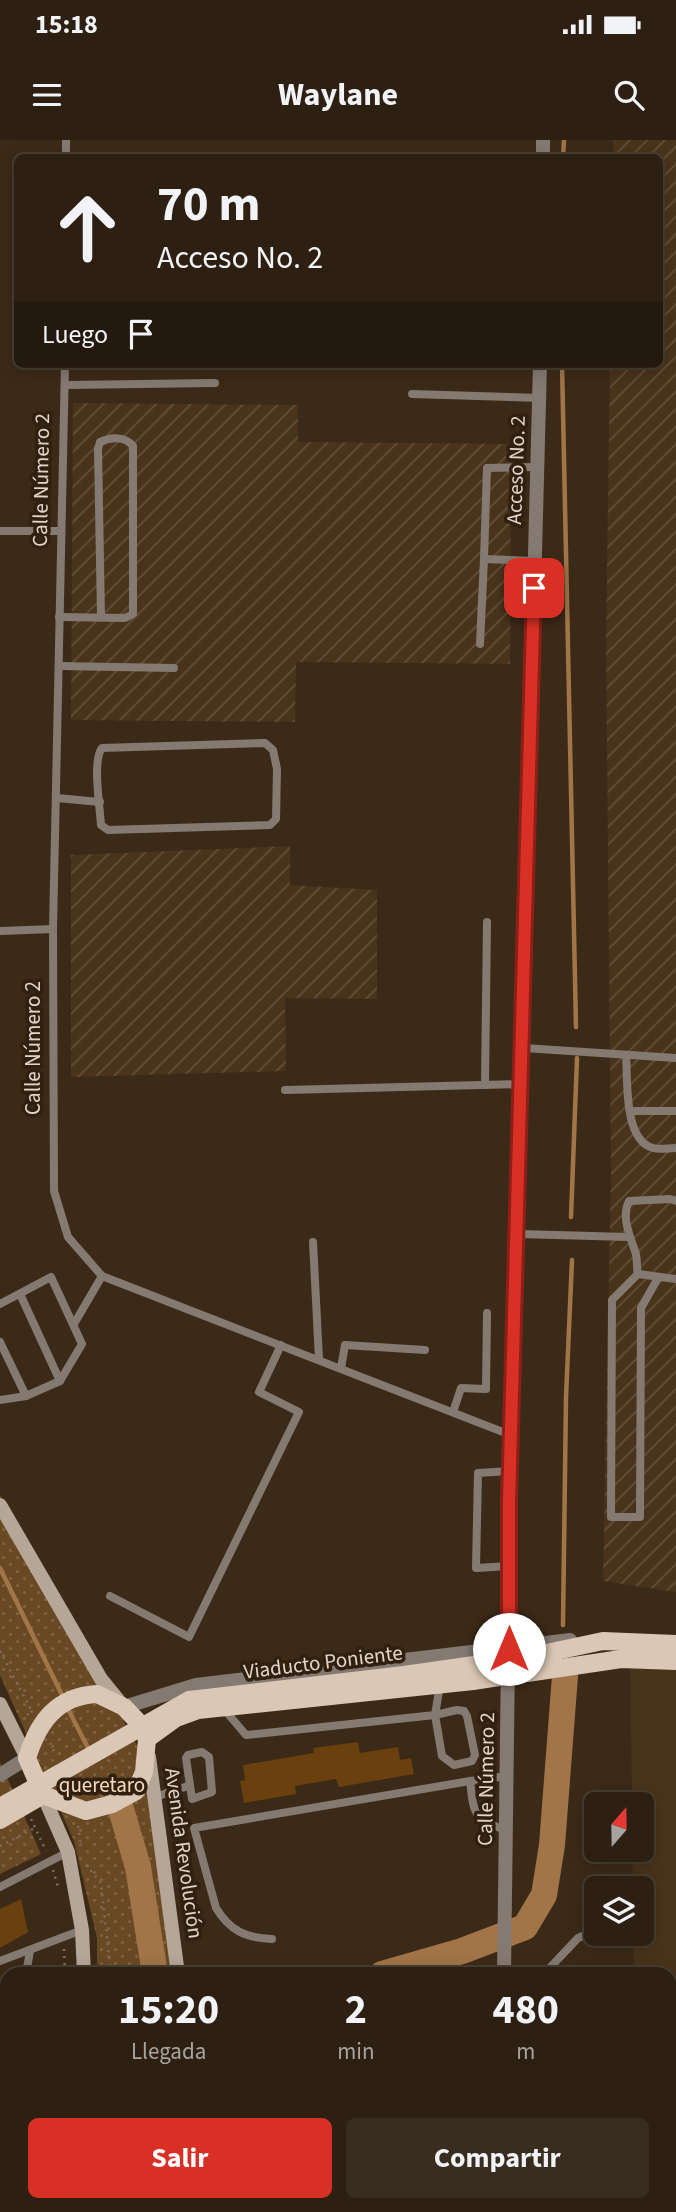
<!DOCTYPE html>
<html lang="es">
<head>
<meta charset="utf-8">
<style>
  body { margin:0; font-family:"Source Sans 3",sans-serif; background:#392d20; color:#f1f3f6; height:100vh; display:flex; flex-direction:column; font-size:26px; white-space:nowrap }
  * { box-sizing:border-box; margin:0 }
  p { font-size:23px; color:#a7a39f }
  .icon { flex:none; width:38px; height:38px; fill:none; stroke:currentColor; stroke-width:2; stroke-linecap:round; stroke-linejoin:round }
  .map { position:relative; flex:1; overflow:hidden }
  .drawer { position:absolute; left:0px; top:1827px; width:677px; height:245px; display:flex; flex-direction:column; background:#2d2012; border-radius:21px 21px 0 0; box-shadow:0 4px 18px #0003,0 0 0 2px #483e32 }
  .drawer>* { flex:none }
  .banner { position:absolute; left:14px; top:14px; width:649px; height:214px; border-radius:10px; box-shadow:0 4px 18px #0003,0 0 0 2px #483e32; background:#2d2012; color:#f1f3f6; overflow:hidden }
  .needle { width:46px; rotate:20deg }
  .buttons { position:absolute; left:584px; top:1652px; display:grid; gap:14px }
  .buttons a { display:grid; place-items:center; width:70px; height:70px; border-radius:10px; background:#2d2012; box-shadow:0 4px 18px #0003,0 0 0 2px #483e32; font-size:35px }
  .pin { position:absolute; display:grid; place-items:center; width:60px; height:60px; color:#fff; margin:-30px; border-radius:14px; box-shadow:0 4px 10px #0006 }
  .me { position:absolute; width:77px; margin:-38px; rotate:0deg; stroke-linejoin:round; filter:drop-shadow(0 0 5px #0008) }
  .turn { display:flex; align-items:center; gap:24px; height:147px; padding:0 28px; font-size:32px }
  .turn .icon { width:91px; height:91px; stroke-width:2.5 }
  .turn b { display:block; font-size:49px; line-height:60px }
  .then { display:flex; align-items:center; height:66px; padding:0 28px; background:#0003; gap:14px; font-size:26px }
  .eta { display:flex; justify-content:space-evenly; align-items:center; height:119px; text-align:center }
  .eta b { font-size:42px; font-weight:700; line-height:49px }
  .button { display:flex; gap:14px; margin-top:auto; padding:14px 28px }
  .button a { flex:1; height:80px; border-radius:10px; background:#d93025; color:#fff; font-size:28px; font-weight:700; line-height:80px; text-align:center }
  .button a+a { background:#392d20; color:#f1f3f6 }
  .status { display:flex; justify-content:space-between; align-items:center; height:49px; padding:0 35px; background:#2d2012; direction:ltr }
  .status svg { height:19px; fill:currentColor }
  header { display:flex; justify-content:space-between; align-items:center; height:91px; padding:0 28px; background:#2d2012; font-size:32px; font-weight:700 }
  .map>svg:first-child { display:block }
  .built { fill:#49331b }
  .industrial { fill:url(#industrial-furrows) }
  .grass { fill:url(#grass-dots) }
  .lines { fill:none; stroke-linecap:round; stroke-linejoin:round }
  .stream { stroke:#a27548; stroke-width:4.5 }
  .river { stroke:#a27548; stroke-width:26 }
  .building { fill:#69400e }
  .path { stroke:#7d6e5f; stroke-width:2.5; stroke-dasharray:2 5; stroke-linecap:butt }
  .service { stroke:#847a72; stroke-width:8 }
  .minor { stroke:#847a72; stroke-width:14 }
  .tertiary { stroke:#847a72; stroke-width:14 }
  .secondary { stroke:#b5a698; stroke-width:14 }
  .primary { stroke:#dbc7b5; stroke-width:18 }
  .primary-bridge { stroke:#dbc7b5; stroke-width:18 }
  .route-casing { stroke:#8d1f18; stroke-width:18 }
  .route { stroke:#d93025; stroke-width:12 }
  .labels { text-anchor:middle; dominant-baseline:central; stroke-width:7; stroke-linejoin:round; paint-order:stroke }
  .street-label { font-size:21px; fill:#e1d5ca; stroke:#31200f }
  .park-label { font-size:21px; fill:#f5dac0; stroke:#31200f }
</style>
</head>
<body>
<div class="status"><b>15:18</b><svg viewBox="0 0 49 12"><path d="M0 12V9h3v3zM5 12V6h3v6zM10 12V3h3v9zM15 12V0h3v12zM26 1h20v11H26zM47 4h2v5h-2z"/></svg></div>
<header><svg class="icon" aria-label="menu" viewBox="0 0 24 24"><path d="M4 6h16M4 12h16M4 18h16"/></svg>Waylane<svg class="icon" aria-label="search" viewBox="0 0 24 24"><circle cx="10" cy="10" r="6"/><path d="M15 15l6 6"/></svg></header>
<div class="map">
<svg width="676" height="2072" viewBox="0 0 676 2072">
  <defs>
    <pattern id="industrial-furrows" width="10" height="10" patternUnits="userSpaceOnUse" patternTransform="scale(1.75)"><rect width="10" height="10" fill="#49331b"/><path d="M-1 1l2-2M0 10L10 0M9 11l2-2" fill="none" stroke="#63503b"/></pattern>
    <pattern id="grass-dots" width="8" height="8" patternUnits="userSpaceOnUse" patternTransform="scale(1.75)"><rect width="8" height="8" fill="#694824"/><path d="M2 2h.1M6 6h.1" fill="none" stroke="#7e6242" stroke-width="1.8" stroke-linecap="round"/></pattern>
  </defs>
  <rect width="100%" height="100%" fill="#3c2a18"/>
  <polygon class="built" points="630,1522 676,1524 676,2072 637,2072 637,2065 670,2065 670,1834 634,1834 633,1794 642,1794 642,1748 633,1748 632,1710 642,1710 642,1664 632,1664"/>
  <g class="industrial">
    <polygon points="613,0 676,0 676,1452 603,1441 611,1030 606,502 610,224 660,224 660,18 613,17"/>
    <polygon points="73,263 298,265 298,302 511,304 510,524 296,522 295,582 71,580"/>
    <polygon points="290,706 290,745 377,750 377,859 285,858 286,931 71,937 71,715"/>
  </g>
  <g class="grass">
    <polygon points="0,1355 152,1633 185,1834 97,1834 97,1798 74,1701 0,1535"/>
    <polygon points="0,1622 41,1714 0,1734"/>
    <polygon points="76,2065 157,2065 156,2072 74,2072"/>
  </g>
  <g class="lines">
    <g class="stream">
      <polyline points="563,18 564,0"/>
      <polyline points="562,224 576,887"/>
      <polyline points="571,1077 577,918"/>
      <polyline points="0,1428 64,1559"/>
      <polyline points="563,1485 566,1257 572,1120"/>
      <polyline points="67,1567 88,1608"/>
    </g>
    <g class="river">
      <polyline points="118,1659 138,1727 155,1834"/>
      <polyline points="382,1834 462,1811 525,1787 544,1755 552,1705 565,1536"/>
      <polyline points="123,2072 124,2065"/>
    </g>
  </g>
  <g class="building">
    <polygon points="358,1602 360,1613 398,1607 400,1620 411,1618 414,1634 339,1647 336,1639 295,1646 296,1654 244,1663 240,1641 245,1640 243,1625 314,1613 313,1608"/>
    <polygon points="21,1759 28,1792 0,1808 0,1769"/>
  </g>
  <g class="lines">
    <g class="path">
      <polyline points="0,1511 30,1568 27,1577"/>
      <polyline points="50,1603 56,1616"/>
      <polyline points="31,1679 46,1711"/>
      <polyline points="78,1686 81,1706"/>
      <polyline points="0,1706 35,1688"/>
      <polyline points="86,1725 101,1743 111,1834"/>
      <polyline points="53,1730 58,1747"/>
      <polyline points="64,1809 65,1834"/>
      <polyline points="81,2072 84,2065"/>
    </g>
    <g class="service">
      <polyline points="66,18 66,0"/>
      <polyline points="65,224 53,789 54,1051 68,1097 102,1136 513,1296"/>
      <polyline points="65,245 215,243"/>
      <polyline points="412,254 540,258"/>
      <polyline points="0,391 61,391"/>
      <polyline points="535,421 484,419 487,328 537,327"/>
      <path d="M59 477 125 478 133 474V306C125 296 111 297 100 302L98 309 101 478"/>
      <polyline points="480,504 484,419"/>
      <polyline points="59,526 174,528"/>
      <path d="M265 603 273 610 277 629 276 679 270 685 108 690 101 685C100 667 92 621 102 608Z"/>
      <polyline points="57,658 100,662"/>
      <polyline points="0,791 53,789"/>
      <polyline points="524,908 676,918"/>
      <path d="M626 915C628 939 623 1000 653 1008 660 1010 669 1008 676 1008"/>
      <polyline points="485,945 487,782"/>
      <polyline points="285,950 523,944"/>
      <polyline points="630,971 676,971"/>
      <polyline points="519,1094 628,1097"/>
      <polyline points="313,1102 319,1219"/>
      <polyline points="638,1134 612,1160 611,1377 640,1377 641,1168 658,1138"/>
      <path d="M638 1134C636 1127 638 1119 635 1111 630 1096 621 1077 629 1061L670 1059 676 1061"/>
      <polyline points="638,1134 676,1139"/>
      <polyline points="20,1154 60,1241"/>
      <polyline points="0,1164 51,1137 82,1204 60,1241 26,1256 0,1260"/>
      <polyline points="74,1184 102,1136"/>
      <polyline points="0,1202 26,1256"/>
      <polyline points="341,1228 345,1205 425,1210"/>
      <polyline points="453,1272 461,1248 486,1249 487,1173"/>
      <polyline points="510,1426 476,1428 478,1333 511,1331"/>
      <polyline points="110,1456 189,1497 299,1272 259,1252 281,1205"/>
      <polyline points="223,1568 246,1595 435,1575 440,1545"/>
      <polygon points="457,1570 464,1571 467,1576 475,1615 472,1621 454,1625 442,1616 435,1575"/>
      <polygon points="202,1612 209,1617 212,1652 192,1659 186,1618 188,1615"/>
      <polyline points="470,1641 507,1636"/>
      <polyline points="155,1657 188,1646"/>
      <polyline points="0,1747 68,1712"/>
      <path d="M272 1799C246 1798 230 1791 216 1768L194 1688 470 1641C474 1676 473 1677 507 1691"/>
      <polyline points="0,1821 82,1790"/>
      <polyline points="26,1834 30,1811"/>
      <polyline points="544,1834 578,1798 597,1790"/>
      <polyline points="0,1897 7,1897"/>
      <polyline points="0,1996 3,1974"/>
      <polyline points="0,2036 7,2037"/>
      <polyline points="6,2072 7,2065"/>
      <polyline points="467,2072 468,2065"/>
      <polyline points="574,2072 574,2065"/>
    </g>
    <g class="minor">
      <polyline points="543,18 543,0"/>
      <polyline points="504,1834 510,1361 540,224"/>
      <polyline points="500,2072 500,2065"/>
    </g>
    <g class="tertiary">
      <polyline points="124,1567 196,1545 570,1500"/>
      <polyline points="0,1635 27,1618"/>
    </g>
    <g class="secondary">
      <polyline points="0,1365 101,1539 123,1566"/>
      <polyline points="0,1564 27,1618"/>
      <polyline points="149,1617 178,1834"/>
      <polyline points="43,1655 68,1712 82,1790 84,1834"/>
      <polyline points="51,2072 52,2065"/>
      <polyline points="151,2072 152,2065"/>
    </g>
    <g class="primary">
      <path d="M97 1554 124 1567 140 1584 147 1599 144 1632 136 1651 112 1664 86 1671 43 1655 27 1618C38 1583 56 1556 97 1554Z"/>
      <polyline points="147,1599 176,1578 198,1570 473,1541 621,1519 676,1521"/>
      <polyline points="0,1680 43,1655"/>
    </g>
    <polyline class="primary-bridge" points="0,1667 189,1560 404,1535 523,1518 603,1501 676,1504"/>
  </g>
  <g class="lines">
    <defs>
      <polyline id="route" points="509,1509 509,1362 534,448"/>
    </defs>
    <use href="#route" class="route-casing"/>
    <use href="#route" class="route"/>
  </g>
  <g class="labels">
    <g class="street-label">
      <text transform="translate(516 330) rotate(-88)">Acceso No. 2</text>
      <text transform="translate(41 340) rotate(-89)">Calle Número 2</text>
      <text transform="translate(33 908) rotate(-90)">Calle Número 2</text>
      <text transform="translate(323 1522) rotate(-7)">Viaducto Poniente</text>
      <text transform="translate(486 1639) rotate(-89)">Calle Número 2</text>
      <text transform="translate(184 1713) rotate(82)">Avenida Revolución</text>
    </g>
    <g class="park-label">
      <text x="102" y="1645">queretaro</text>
    </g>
  </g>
</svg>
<div class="buttons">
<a><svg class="needle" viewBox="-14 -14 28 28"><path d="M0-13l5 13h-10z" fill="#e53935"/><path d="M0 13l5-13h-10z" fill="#a7a39f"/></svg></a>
<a><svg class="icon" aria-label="layers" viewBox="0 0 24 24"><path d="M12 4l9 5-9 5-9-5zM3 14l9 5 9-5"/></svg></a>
</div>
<div class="pin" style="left:534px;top:448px;background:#d93025"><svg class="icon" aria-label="arrive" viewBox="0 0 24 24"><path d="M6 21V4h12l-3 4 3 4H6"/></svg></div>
<svg class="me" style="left:509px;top:1509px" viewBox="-20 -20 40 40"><circle r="19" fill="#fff"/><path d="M0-13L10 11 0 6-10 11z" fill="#d93025"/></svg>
<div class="banner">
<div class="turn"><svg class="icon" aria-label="ahead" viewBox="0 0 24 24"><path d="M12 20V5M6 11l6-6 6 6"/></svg><div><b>70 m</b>Acceso No. 2</div></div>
<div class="then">Luego<svg class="icon" aria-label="arrive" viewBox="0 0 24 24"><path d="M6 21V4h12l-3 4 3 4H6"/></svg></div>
</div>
<section class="drawer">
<div class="eta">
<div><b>15:20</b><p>Llegada</p></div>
<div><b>2</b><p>min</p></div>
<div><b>480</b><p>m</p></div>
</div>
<div class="button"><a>Salir</a><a>Compartir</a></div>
</section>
</div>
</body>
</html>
